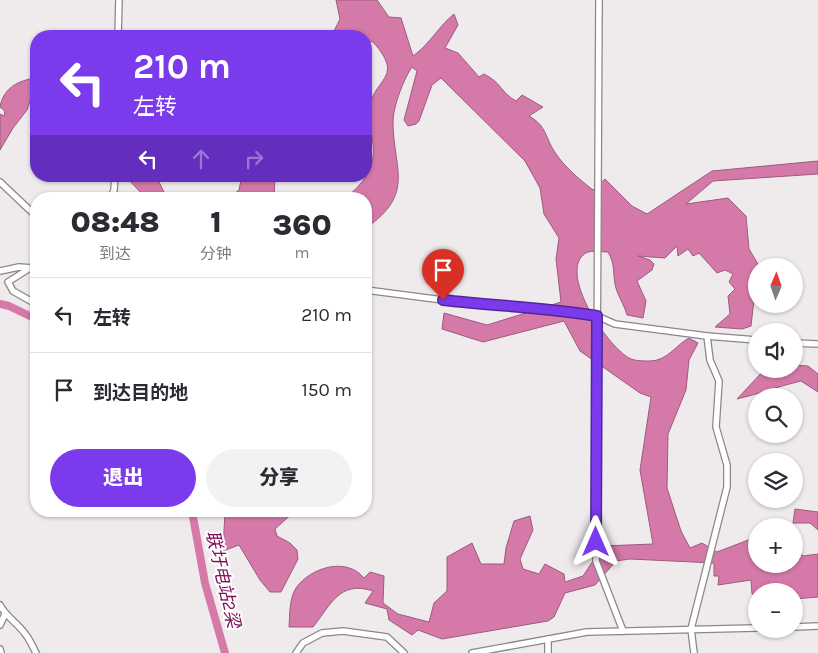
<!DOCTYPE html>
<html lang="zh">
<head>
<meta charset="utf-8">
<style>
  body { margin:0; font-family:Karla,"Noto Sans SC",sans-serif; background:#f2f2f3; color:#2b2b33; height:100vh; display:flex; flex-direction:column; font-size:19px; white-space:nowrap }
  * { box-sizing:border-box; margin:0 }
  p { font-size:16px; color:#7c7c81 }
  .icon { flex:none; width:28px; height:28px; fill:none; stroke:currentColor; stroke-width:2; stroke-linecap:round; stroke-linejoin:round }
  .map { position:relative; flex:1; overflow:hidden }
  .panel { position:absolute; left:30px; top:192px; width:342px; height:325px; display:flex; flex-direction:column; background:#fff; border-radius:20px; box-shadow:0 1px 4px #0004 }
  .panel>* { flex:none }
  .banner { position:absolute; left:30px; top:30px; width:342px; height:152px; border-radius:20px; box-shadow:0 1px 4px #0004; background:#7c3aed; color:#fff; overflow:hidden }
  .needle { width:32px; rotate:2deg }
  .fabs { position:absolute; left:748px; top:258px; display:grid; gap:10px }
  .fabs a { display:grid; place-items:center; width:55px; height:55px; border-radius:50%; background:#fff; box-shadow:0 1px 4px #0004; font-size:25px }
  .pin { position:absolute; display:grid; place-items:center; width:42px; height:42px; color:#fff; margin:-51px -21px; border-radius:50% 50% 50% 0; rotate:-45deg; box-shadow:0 0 5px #0007 }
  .pin .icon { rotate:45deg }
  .me { position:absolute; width:55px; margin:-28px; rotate:0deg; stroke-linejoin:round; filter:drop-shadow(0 0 4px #0008) }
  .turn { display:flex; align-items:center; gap:18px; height:105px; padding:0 20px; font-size:22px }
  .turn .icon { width:65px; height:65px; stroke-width:2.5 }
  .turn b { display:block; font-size:35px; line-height:42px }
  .lanes { display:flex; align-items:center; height:48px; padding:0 20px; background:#0003; justify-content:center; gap:25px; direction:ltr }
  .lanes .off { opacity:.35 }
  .eta { display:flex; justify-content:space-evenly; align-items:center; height:85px; text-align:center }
  .eta b { font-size:30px; font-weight:800; line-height:35px }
  .button { display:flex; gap:10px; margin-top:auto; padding:10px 20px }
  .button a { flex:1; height:58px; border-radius:30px; background:#7c3aed; color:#fff; font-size:20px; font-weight:800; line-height:58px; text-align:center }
  .button a+a { background:#f2f2f3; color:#2b2b33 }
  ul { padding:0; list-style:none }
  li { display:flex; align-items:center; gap:15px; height:75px; padding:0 20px; border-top:1px solid #e1e1e2 }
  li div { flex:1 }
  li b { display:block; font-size:19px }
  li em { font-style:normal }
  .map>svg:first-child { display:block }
  .water { fill:#d579a9; stroke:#9c5b7d }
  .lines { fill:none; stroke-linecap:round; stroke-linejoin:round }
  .canal { stroke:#d579a9; stroke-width:8 }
  .street-casing { stroke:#8b8788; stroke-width:8 }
  .street { stroke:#fff; stroke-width:5.5 }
  .route-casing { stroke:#51269a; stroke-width:12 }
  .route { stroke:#7c3aed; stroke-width:9 }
  .labels { text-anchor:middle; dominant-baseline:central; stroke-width:4; stroke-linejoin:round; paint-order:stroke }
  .water-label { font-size:18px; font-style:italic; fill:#7e0e56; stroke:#fff }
</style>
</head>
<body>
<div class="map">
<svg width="818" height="653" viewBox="0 0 818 653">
  <rect width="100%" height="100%" fill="#efebed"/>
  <g class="water">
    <path d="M336 0H377L389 17 401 18 413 56C430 44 438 27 454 14L458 25 445 48 458 53 479 77 484 74C502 83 501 93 516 101L522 95 543 107 529 116C547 126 545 138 556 154 565 167 580 180 593 190L605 179 632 206 647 214 712 171 818 161V174L713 181 686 204 728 198 746 216 749 249 758 264 751 326 742 329 715 327 730 314 728 296 735 289 729 282 733 274 725 270 717 273 699 253 693 256 688 249 678 256 677 246 665 258 638 256 650 260 654 264 652 270 637 281 646 301 643 318 627 315C624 304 617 295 615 284 613 273 615 263 608 252 600 252 589 249 583 255 560 277 609 349 631 359 636 361 645 361 650 361 667 361 676 345 689 338L698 343 689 360 686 390 668 434 667 488 681 531 690 548 702 543 717 552 756 537V564H794V548L803 556 818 554V597L794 599V591H756V595L752 594 751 580 718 585 719 576H714V563L630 559 616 561 595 585 565 593 554 617 548 621 442 639 418 630 412 635 389 620 387 609 365 603 373 591C339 580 331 605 313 627H289C290 615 289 599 296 588 310 568 346 556 364 578L370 572 384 576 383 603 398 614 429 622 434 603 447 591V557L472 543 481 564H504L506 548 514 521 530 516 533 530 520 559 523 569 539 574 545 564 564 574 565 582 583 576 603 546 653 544 640 470 651 397 640 393 580 351 564 321 483 342 442 329 444 313 487 325 561 302 556 259 559 238 544 214 540 188 525 161 441 78 432 85 419 121 416 124 408 126 404 120 417 71 412 67C404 78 393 107 393 121 393 169 416 193 366 228V199H344C362 185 376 169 373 144 371 132 368 123 369 110 373 77 406 79 373 42L366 41V36H313L317 34 332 35 340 19Z"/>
    <path d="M36 78V94L32 96 27 110 13 128 0 150V114L4 116 5 111 0 107C3 88 19 80 36 78Z"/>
    <polygon points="125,176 156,176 165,194 164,199 147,199"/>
    <polygon points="238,176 275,176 274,199 228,199 239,190 241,180"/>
    <path d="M794 365 808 366 818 374V392L801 381C779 386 759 394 737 399L765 369H794Z"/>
    <polygon points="795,509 818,512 818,530 810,523 793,523"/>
    <polygon points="225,511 295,511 275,529 277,536 290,543 297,550 298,559 281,592 270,592 260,580 239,545 223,551"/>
  </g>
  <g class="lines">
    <g class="canal">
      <polyline points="0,304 9,306 36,319"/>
      <polyline points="192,511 205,583 225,653"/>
    </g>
    <defs>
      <g id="street">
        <polyline points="599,0 596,561 623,631"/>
        <polyline points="118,36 119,0"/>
        <polyline points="0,182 36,216"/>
        <polyline points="110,199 114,190 115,176"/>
        <polyline points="30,268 8,282 13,291 36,304"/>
        <polyline points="0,271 19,267 33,268 36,265"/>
        <polyline points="366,290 481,305 567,310 597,316 615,324 707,336 756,340"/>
        <polyline points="794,343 818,344"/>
        <path d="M0 605C6 617 18 623 26 635 30 640 33 647 36 653"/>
        <polyline points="0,625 5,614"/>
        <polyline points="794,627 818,626"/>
        <polyline points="548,639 548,653"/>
        <polyline points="0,649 1,653"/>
        <polyline points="296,653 303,643 322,633 343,631 387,637 404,653"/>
        <polyline points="472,653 587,632 756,628"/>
        <polyline points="694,653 691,629 727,487 727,465 716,427 719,381 710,360 707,336"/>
      </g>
    </defs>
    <use href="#street" class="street-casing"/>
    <use href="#street" class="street"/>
  </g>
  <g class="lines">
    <defs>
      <path id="route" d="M443 300C494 306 546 307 597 316L596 542"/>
    </defs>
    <use href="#route" class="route-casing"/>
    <use href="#route" class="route"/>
  </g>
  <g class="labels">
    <g class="water-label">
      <text transform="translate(223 579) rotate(77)">联圩电站2梁</text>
    </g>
  </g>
</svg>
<div class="fabs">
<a><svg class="needle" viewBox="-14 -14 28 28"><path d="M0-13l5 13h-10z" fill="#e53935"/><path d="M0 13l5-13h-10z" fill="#7c7c81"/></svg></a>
<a><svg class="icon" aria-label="sound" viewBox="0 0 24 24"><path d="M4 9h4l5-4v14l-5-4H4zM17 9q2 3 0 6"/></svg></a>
<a><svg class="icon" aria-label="search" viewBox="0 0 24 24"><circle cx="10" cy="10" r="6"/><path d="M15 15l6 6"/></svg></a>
<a><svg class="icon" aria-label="layers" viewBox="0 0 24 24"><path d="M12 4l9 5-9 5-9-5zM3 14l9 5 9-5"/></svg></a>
<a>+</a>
<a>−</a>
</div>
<div class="pin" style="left:443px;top:300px;background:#d93025"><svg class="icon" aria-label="arrive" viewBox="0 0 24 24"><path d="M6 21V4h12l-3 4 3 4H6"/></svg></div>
<svg class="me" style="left:596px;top:542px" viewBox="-20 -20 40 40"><path d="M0-17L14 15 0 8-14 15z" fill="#7c3aed" stroke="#fff" stroke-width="4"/></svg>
<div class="banner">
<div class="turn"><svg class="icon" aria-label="left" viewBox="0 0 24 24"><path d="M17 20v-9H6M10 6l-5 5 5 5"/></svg><div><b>210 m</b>左转</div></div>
<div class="lanes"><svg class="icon" aria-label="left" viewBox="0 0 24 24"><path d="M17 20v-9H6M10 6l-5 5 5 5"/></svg><svg class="icon off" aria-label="ahead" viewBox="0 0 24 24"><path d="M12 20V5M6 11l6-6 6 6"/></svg><svg class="icon off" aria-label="right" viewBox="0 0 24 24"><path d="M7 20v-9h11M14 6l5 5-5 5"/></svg></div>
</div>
<section class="panel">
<div class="eta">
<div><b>08:48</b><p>到达</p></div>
<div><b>1</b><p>分钟</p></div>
<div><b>360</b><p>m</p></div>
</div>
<ul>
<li><svg class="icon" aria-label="left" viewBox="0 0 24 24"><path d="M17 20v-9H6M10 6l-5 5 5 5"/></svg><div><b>左转</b></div><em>210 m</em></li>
<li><svg class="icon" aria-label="arrive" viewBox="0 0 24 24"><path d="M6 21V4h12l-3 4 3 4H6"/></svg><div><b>到达目的地</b></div><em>150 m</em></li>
</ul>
<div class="button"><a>退出</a><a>分享</a></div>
</section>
</div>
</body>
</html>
